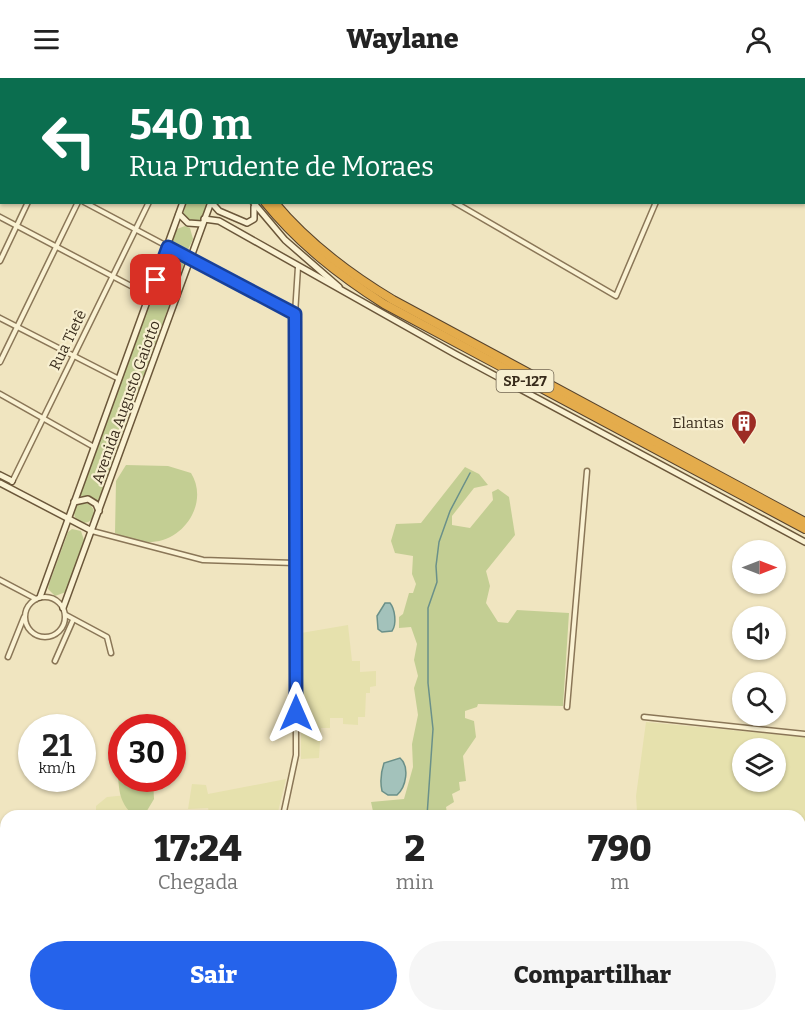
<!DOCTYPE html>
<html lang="pt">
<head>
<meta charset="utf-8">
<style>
  body { margin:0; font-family:Bitter,serif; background:#f6f6f6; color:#222; height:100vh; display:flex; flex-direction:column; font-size:22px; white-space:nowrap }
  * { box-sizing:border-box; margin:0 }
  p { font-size:20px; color:#767676 }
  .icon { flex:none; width:33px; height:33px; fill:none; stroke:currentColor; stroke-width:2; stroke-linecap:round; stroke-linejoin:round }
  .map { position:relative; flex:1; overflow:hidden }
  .side { position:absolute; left:0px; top:732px; width:806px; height:212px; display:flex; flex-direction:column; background:#fff; border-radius:18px 18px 0 0; box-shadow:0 2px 4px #0004 }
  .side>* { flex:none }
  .banner { position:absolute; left:0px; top:0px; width:806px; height:126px; box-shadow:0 2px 4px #0004; background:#0b6e4f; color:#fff; overflow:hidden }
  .needle { width:39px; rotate:90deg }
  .fabs { position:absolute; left:732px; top:462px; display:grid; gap:12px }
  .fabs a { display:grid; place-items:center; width:54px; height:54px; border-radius:50%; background:#fff; box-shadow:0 2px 4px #0004; font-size:30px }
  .speed { position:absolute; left:18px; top:636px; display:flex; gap:12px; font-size:30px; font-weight:700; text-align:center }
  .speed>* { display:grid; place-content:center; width:78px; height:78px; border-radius:50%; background:#fff; box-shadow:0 2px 4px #0004; line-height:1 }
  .speed small { font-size:15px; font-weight:400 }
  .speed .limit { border:9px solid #d22; background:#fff; color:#111 }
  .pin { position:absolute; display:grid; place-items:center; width:51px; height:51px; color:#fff; margin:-26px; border-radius:12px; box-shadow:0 3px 9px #0006 }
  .me { position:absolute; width:66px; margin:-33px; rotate:0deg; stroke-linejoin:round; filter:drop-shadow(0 0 4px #0008) }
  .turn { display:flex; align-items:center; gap:21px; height:126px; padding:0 30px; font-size:27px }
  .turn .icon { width:78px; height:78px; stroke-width:2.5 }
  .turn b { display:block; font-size:42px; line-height:51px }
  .eta { display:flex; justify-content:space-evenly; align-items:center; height:102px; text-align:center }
  .eta b { font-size:36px; font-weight:800; line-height:42px }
  .primary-button { display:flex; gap:12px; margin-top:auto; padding:12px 30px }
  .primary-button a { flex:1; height:69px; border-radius:36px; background:#2563eb; color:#fff; font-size:24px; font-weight:800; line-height:69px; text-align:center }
  .primary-button a+a { background:#f6f6f6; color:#222 }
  header { display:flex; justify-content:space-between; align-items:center; height:78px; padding:0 30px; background:#fff; font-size:27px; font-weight:800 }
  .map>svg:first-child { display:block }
  .farmland { fill:#e6e1ad; fill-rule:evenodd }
  .green { fill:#c3ce93 }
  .water { fill:#a3c2bb; stroke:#6a9089; stroke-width:1.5 }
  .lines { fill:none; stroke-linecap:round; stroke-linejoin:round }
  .stream { stroke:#6a9089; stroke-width:1.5 }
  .street-casing { stroke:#8a7657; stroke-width:7 }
  .secondary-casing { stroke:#6b573a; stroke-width:8 }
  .highway-casing { stroke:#57432c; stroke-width:10 }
  .street { stroke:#faf2d3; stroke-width:4 }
  .secondary { stroke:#faf2d3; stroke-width:5 }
  .highway { stroke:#e4ac4c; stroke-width:8 }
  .route-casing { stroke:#184099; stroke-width:15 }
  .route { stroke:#2563eb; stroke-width:10 }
  .labels { text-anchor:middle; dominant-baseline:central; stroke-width:4.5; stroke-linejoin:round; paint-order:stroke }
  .shield { fill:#f7efd0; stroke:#726652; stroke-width:1.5 }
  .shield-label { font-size:14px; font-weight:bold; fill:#392c1c }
  .street-label { font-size:15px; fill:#392c1c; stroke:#f7efd0 }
  .poi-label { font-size:15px; fill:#392c1c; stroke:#f7efd0; text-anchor:end }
</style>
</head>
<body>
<header><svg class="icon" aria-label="menu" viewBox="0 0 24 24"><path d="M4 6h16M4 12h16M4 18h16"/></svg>Waylane<svg class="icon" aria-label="person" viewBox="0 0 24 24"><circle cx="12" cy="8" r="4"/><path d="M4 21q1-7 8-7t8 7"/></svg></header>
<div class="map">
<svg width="805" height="943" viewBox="0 0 805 943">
  <rect width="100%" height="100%" fill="#f0e5c0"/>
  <g class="farmland">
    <polygon points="348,547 352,583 360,583 360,594 376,593 376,608 370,609 370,615 366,615 365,639 358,639 358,647 343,646 343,640 330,640 330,650 321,650 319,680 301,681 301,555"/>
    <path d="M646 644 805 659V753L800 752V738H683L637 734 636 718ZM742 670H776V704H742Z"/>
    <polygon points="286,701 277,738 210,738 208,730 188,731 192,706 206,707 208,716"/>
    <polygon points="128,717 131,730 150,735 149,738 96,738 96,728 107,719"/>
    <polygon points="800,809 805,810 805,943 625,943 626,938 800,938"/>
  </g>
  <g class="green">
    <polygon points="186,125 209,125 202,142 190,144 183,138"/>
    <polygon points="185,148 190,150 193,161 186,176 170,166 177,151"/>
    <polygon points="172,175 184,185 99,424 89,418 80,418 167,177"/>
    <path d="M126 387 168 388 191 395C209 424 185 462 152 464 142 465 125 459 115 455L116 403Z"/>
    <polygon points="465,389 479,396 488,407 474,410 452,438 452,447 470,450 493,422 492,414 498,411 509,419 515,457 486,493 490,508 486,525 498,544 508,545 517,532 569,535 563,628 478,626 477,629 465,633 465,640 474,643 476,659 463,678 466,703 459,704 460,712 452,716 454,724 446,729 447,735 455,738 374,738 371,724 404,721 413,689 412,666 418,637 414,610 418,598 414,582 417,566 411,549 399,550 399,539 403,536 409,515 413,515 416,506 412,496 413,478 395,475 391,463 396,446 421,445"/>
    <circle cx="84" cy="435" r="10"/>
    <polygon points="72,451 81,453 84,462 66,514 55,518 48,511 49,506 68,454"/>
    <path d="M121 676 122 700 153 701 154 721 145 736 129 733C114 715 122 700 114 683Z"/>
    <polygon points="6,914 6,938 104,938 112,943 0,943 0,916"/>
    <polygon points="377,938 424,938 425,943 369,943"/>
  </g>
  <g class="water">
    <path d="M385 525H390C395 531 397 546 392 553L382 554 378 551 377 538Z"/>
    <path d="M400 680C410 689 406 709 397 717H388L382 713C380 704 381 694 384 685Z"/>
  </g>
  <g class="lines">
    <g class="stream">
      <polyline points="427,738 433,651 428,605 428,530 437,504 436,488 439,464 450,433 470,395"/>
      <polyline points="395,943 396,938"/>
    </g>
    <defs>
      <g id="street">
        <polyline points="145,0 147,2"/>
        <polyline points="241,0 243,2"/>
        <polyline points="461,0 465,2"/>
        <polyline points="137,2 138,0"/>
        <polyline points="255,2 255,0"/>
        <polyline points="597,2 598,0"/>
        <polyline points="652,2 652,0"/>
        <polyline points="804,38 805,39"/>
        <polyline points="0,75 2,72"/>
        <polyline points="0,80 2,81"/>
        <polyline points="84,124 295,236"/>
        <polyline points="454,124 616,218 656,124"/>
        <polyline points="0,139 150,218"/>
        <polyline points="0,183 28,124"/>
        <polyline points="0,240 119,301"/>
        <polyline points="0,284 78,124"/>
        <polyline points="0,316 94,369"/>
        <polyline points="12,404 149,124"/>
        <polyline points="92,453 203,482 295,485"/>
        <polyline points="0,502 36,521"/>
        <circle cx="45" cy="539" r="20"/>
        <polyline points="66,537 107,559 111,575"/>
        <polyline points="8,579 24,539"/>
        <polyline points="55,583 73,542"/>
        <polyline points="567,629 587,393"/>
        <polyline points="644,639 805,656"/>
        <polyline points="631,737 633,738"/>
        <polyline points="283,738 296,677 295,236 298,189"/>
        <polyline points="800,791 805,792"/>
        <polyline points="269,943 270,938"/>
      </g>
      <g id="secondary">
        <polyline points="197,0 198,2"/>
        <polyline points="234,0 235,2"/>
        <polyline points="37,2 38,0"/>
        <polyline points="0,19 2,20"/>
        <polyline points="211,124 219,133 247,145 254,141 254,129"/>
        <polyline points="253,124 285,162 339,209"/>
        <polyline points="179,136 188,145 202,146"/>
        <polyline points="204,141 219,143 455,276 805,464"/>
        <polyline points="0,397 12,403"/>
        <polyline points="0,405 92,453"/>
        <polyline points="74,424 88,421 96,426 99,433"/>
        <polyline points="40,519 183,124"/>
        <polyline points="63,530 211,124"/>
      </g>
      <g id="highway">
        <polyline points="172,0 173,2"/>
        <polyline points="181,0 182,2"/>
        <path d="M265 124C299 166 339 197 384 226L805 451"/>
        <path d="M274 124C308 165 348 195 393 222L805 444"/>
      </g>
    </defs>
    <use href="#street" class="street-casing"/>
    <use href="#secondary" class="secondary-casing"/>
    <use href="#highway" class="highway-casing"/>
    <use href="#street" class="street"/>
    <use href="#secondary" class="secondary"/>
    <use href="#highway" class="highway"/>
  </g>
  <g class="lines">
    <defs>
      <polyline id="route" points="156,202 168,169 295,236 296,635"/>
    </defs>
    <use href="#route" class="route-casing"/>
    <use href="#route" class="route"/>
  </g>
  <defs>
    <symbol id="building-pin" viewBox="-11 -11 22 30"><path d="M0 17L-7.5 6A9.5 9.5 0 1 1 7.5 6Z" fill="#9c2c24" stroke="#f7efd0"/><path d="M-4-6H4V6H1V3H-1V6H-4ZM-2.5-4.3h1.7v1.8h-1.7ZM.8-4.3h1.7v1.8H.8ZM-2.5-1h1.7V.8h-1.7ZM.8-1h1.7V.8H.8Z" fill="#fff"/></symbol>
  </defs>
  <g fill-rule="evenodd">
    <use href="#building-pin" x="729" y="330" width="30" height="40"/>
  </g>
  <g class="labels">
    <rect class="shield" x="496.5" y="292" width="57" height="22" rx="4.5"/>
    <g class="shield-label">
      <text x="525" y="303">SP-127</text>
    </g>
    <g class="street-label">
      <text transform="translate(68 262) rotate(-64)">Rua Tietê</text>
      <text transform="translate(126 324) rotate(-70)">Avenida Augusto Gaiotto</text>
    </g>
    <g class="poi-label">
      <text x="724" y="345">Elantas</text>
    </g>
  </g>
</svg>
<div class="fabs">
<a><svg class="needle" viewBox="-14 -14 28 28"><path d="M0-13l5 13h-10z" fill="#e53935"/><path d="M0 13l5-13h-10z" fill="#767676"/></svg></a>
<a><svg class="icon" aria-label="sound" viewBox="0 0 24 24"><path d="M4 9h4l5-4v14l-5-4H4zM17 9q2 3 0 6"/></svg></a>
<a><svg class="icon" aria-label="search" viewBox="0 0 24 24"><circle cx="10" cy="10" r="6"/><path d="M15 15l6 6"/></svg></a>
<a><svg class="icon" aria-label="layers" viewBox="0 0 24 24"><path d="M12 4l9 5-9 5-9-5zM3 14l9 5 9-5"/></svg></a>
</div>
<div class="speed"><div>21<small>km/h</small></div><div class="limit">30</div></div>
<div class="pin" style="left:156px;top:202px;background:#d93025"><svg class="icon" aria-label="arrive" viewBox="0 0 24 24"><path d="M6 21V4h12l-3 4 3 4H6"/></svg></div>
<svg class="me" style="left:296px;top:635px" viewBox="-20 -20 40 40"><path d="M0-17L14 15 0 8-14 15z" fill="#2563eb" stroke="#fff" stroke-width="4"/></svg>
<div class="banner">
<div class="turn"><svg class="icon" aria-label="left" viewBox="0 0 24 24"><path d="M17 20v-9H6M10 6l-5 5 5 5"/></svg><div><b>540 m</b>Rua Prudente de Moraes</div></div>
</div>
<section class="side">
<div class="eta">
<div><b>17:24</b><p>Chegada</p></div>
<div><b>2</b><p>min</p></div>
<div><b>790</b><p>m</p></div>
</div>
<div class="primary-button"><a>Sair</a><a>Compartilhar</a></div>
</section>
</div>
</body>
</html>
